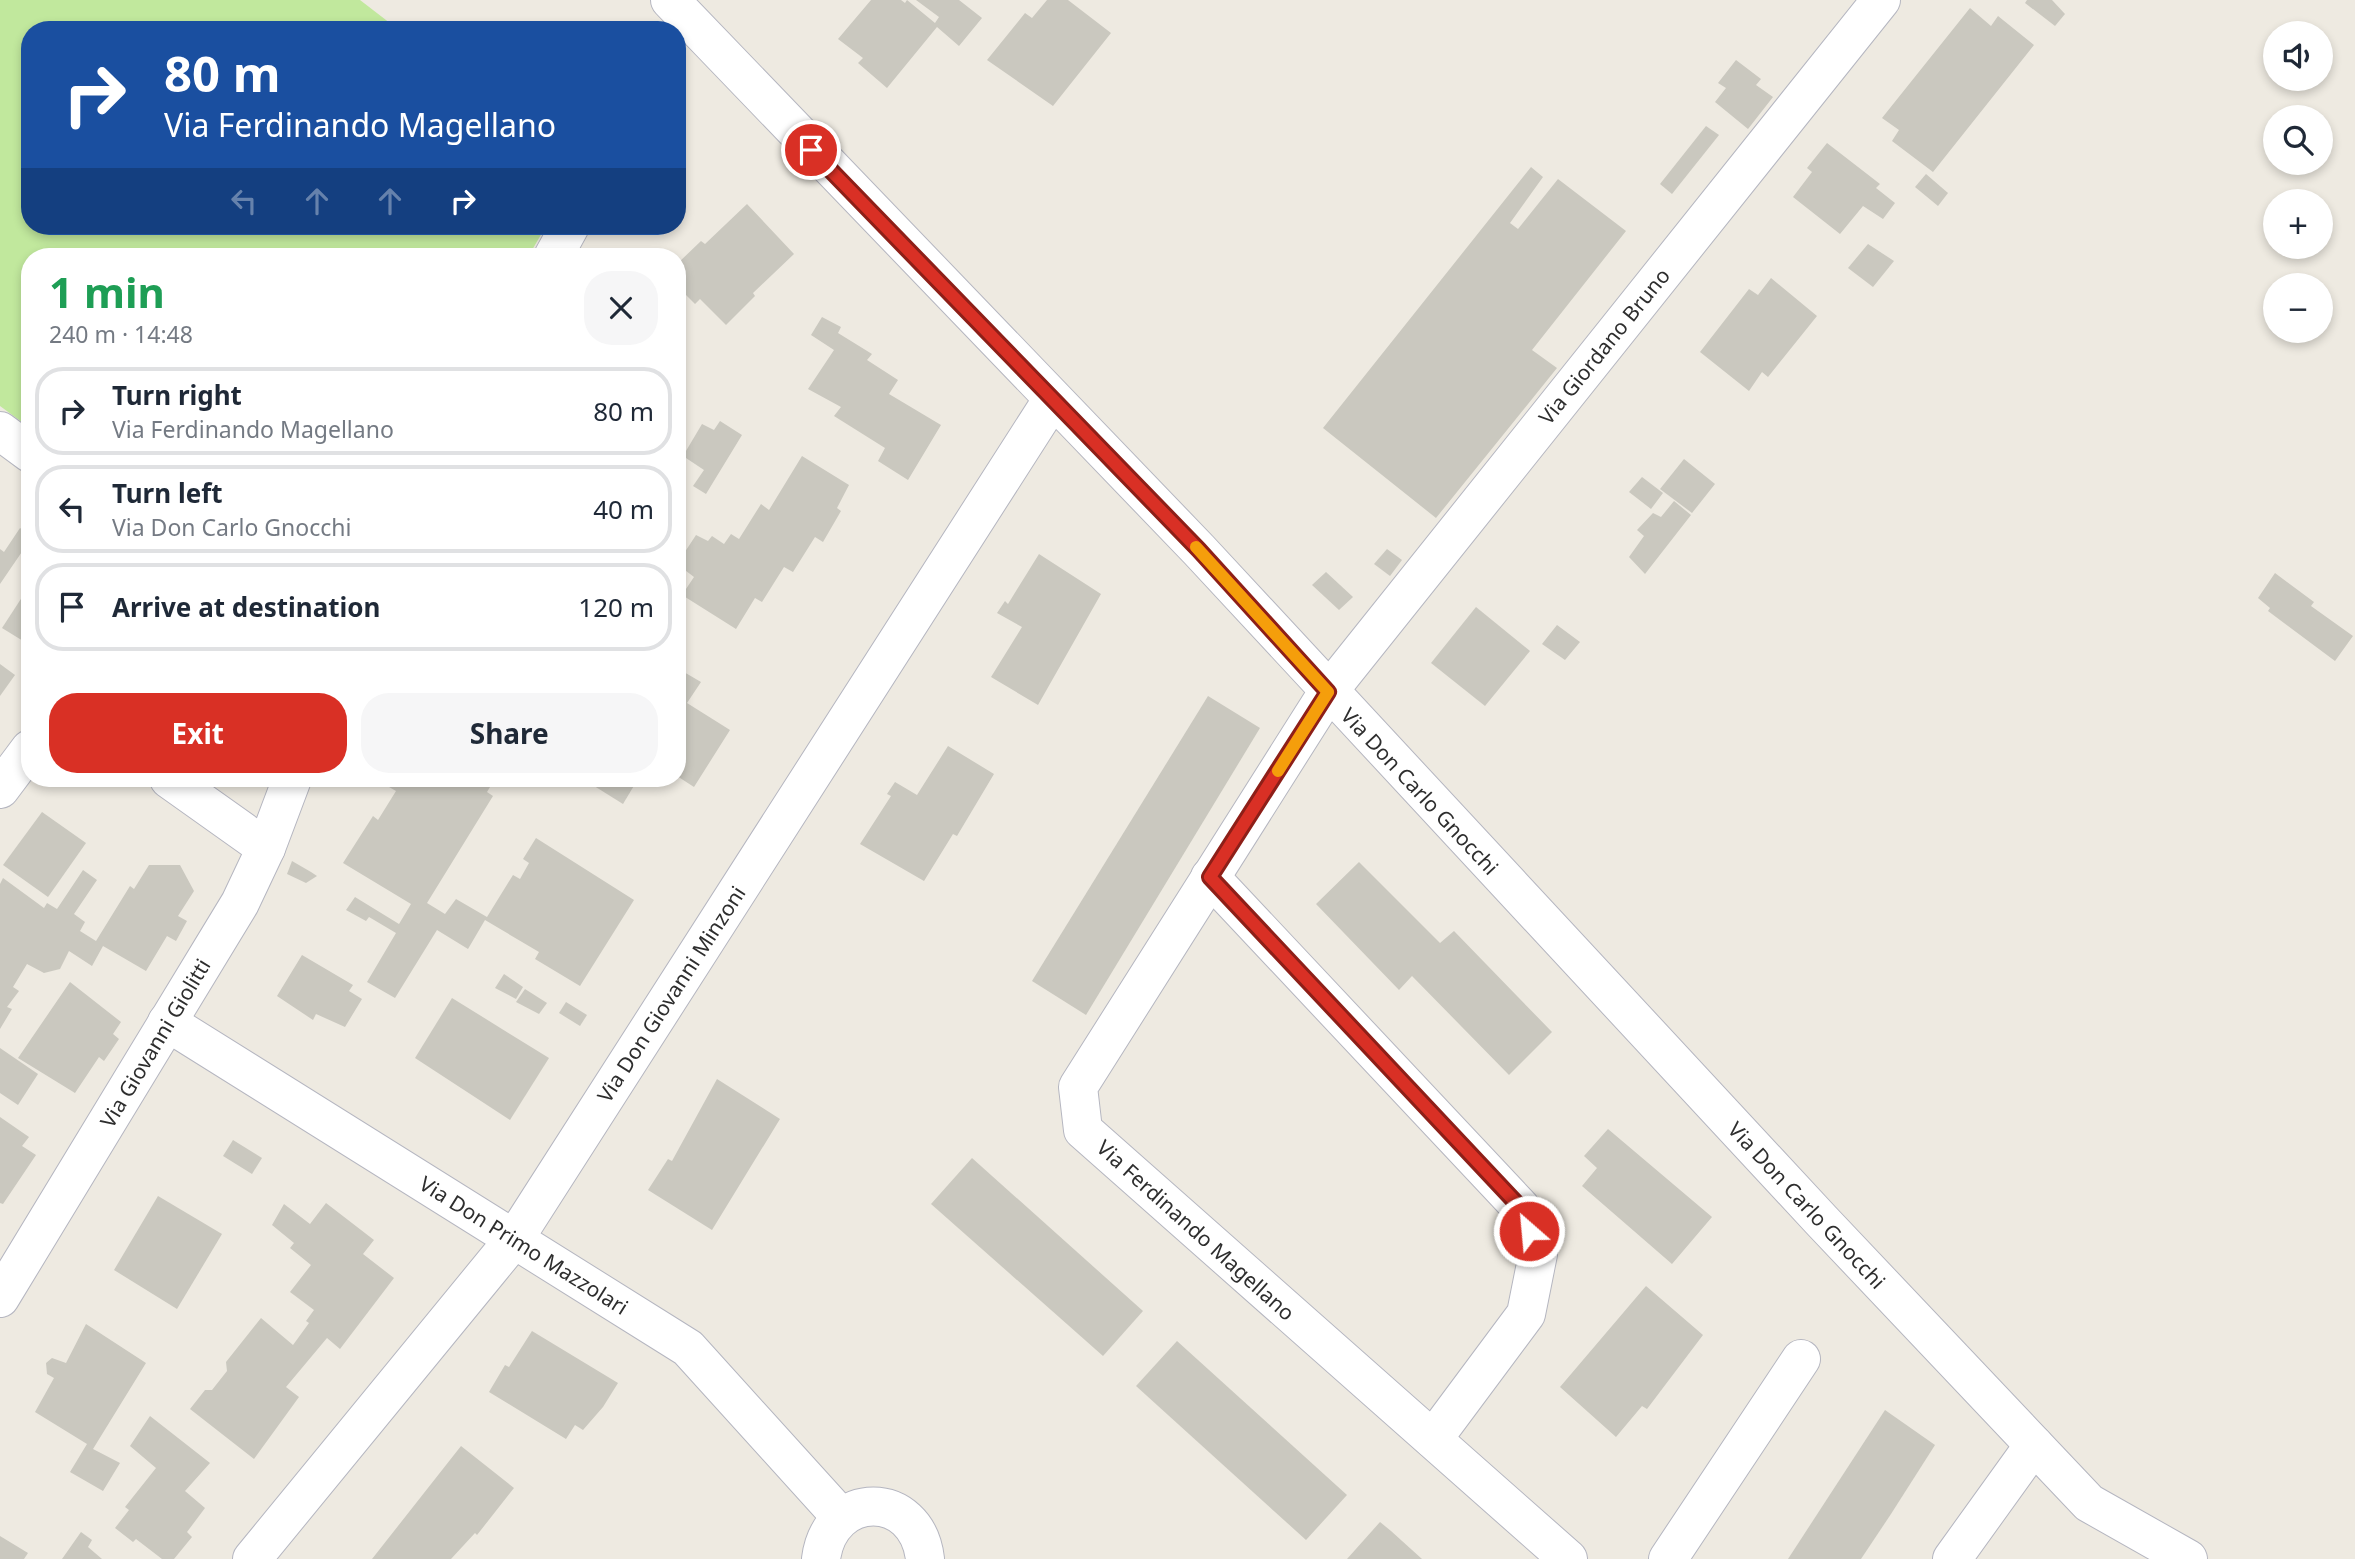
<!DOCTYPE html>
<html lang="en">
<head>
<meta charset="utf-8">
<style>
  body { margin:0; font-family:"Noto Sans",sans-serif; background:#f6f6f7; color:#1f2937; height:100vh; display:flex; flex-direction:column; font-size:26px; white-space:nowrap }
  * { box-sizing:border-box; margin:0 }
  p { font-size:23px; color:#747a83 }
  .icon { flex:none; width:38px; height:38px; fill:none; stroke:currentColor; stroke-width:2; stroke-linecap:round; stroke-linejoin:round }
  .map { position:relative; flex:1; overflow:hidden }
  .drawer { position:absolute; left:21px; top:248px; width:665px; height:539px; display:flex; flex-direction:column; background:#fff; border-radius:28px; box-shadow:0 4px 10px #0003 }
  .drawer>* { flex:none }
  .hud { position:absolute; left:21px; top:21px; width:665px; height:214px; border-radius:28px; box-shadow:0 4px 10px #0003; background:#1a4fa0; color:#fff; overflow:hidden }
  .tools { position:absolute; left:2263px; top:21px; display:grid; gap:14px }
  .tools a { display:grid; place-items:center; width:70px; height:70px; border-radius:50%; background:#fff; box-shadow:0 4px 10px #0003; font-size:35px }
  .pin { position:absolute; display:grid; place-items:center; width:60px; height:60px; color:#fff; margin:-30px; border:4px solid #fff; border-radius:50%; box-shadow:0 2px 7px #0007 }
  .me { position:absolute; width:77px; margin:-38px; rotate:333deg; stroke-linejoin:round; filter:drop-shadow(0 0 5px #0008) }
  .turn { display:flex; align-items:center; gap:24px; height:147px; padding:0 28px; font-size:32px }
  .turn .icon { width:91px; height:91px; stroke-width:2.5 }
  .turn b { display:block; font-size:49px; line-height:60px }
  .lanes { display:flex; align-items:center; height:66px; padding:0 28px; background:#0003; justify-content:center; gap:35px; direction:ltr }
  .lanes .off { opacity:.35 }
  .round { display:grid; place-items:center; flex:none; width:74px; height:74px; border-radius:28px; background:#f6f6f7 }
  .head { display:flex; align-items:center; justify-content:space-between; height:119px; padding:0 28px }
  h1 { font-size:42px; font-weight:700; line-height:52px; color:#1e9e55 }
  .button { display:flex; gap:14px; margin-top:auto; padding:14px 28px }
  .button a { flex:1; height:80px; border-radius:28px; background:#d93025; color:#fff; font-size:28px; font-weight:700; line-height:80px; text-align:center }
  .button a+a { background:#f6f6f7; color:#1f2937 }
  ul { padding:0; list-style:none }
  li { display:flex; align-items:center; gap:21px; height:88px; margin:0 14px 10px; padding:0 14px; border:4px solid #e0e1e3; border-radius:28px }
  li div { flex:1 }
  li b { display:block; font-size:26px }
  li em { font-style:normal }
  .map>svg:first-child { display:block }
  .pitch { fill:#c1e89d }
  .building { fill:#cac8bf }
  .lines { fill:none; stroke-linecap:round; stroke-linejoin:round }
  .minor-casing { stroke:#b5b6c0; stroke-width:40 }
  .minor { stroke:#fff; stroke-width:38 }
  .route-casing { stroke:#8d1f18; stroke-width:18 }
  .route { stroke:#d93025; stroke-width:12 }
  .slow { stroke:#f59e0b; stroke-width:12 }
  .labels { text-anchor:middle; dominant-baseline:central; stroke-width:6; stroke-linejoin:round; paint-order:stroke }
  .street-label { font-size:21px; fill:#2e2e2e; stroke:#fff }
</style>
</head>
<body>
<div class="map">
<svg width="2355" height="1559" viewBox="0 0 2355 1559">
  <rect width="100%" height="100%" fill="#eeeae1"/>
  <polygon class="pitch" points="0,0 360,0 399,30 30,30 30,226 546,226 528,257 30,257 30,428 0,406"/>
  <g class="building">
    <polygon points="871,0 901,0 905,3 907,0 935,23 939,17 916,0 959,0 982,18 959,46 937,27 887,88 858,63 863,58 838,39"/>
    <polygon points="1047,0 1068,0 1111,33 1053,106 987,60 1025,13 1032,18"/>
    <polygon points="2027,0 2052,0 2065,14 2055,26 2025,3"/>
    <polygon points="1970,8 1991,26 1998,16 2034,45 1933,172 1892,141 1899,130 1882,118"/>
    <polygon points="1736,60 1761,79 1756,85 1773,97 1748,129 1715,102 1726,88 1718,83"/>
    <polygon points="1706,126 1719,135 1672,194 1660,184"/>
    <polygon points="1827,143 1880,184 1876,188 1895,203 1883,219 1863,206 1840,234 1793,197 1812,172 1807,168"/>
    <polygon points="1531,167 1543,177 1510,223 1518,229 1558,179 1626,231 1532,350 1557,368 1436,518 1323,428"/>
    <polygon points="1926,174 1948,193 1938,206 1915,187"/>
    <polygon points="747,204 794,254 753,293 755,296 726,325 700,299 695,304 677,286 677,264 701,241 705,244"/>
    <polygon points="1868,244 1894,261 1873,287 1848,268"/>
    <polygon points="1771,278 1817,316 1768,377 1762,372 1749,391 1700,352 1749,289 1758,295"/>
    <polygon points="822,317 841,327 838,333 872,354 867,360 898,380 889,394 941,425 908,480 878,461 885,448 834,416 841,407 808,389 834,350 811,335"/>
    <polygon points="720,421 742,435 706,494 693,486 704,470 683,456 702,424 714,430"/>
    <polygon points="802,456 849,485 837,508 841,511 823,542 815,537 793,572 784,567 762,602 755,598 736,629 682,595 694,577 677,564 696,535 708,541 712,536 724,544 731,534 739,539 761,504 769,510"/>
    <polygon points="1684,459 1715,484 1692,513 1660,489"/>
    <polygon points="1642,477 1663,493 1651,509 1629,492"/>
    <polygon points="1674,501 1691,515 1645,574 1629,557 1644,536 1637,530 1653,513 1661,517"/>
    <polygon points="20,528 30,535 30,540 0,584 0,549 4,552"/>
    <polygon points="1387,549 1402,560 1390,576 1374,564"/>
    <polygon points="1039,554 1101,594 1038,705 991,677 1022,627 997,613 1005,601 1008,604"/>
    <polygon points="1326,572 1353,597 1339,610 1312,585"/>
    <polygon points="2275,573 2314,602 2311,606 2353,636 2335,661 2268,611 2270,608 2258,598"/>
    <polygon points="30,585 30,641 28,644 2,628"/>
    <polygon points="1476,607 1530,651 1485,706 1431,663"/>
    <polygon points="1557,625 1580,642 1565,660 1542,644"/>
    <polygon points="0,664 15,675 0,696"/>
    <polygon points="677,668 701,682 687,703 730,730 694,787 677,776"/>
    <polygon points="1208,696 1260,728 1086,1015 1032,981"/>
    <polygon points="948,746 994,774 957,836 953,834 924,881 860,844 891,796 887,794 895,782 917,795"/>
    <polygon points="393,779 477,779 490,787 487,792 493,796 427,903 445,914 456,899 487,917 513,875 520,879 529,863 523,859 536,838 634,900 580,986 535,959 539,952 485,920 468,949 437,930 395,998 367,982 396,933 369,917 366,921 346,910 355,897 399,924 411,904 343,863 373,816 378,820 396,791 389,787"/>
    <polygon points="583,779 638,779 623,804"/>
    <polygon points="42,812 86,843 48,897 3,865"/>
    <polygon points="292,861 311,872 317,876 306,883 287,874"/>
    <polygon points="1359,862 1440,943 1454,931 1552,1032 1509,1075 1412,976 1399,990 1316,904"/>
    <polygon points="149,865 180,865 194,891 178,916 187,921 176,941 167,936 146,971 103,946 92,966 69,951 60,969 44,973 27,964 13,987 19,991 7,1007 12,1009 0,1029 0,884 3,878 44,908 47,903 57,909 83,870 97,880 74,914 85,922 80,931 96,941 130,886 134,889"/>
    <polygon points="302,955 353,985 349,991 362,999 345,1027 316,1014 313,1020 277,996"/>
    <polygon points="504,974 523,987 516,999 495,988"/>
    <polygon points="70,982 121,1022 113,1034 119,1039 104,1061 99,1057 75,1093 18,1058"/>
    <polygon points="525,989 547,1003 539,1014 516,1002"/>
    <polygon points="452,998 549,1058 510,1120 415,1058"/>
    <polygon points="566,1002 587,1015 580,1026 559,1013"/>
    <polygon points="0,1048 38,1074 18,1105 0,1093"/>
    <polygon points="717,1079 780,1119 712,1230 648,1190 668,1159 672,1161"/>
    <polygon points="0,1117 29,1137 22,1146 36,1155 3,1204 0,1203"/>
    <polygon points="1608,1129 1712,1217 1672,1264 1582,1186 1597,1168 1584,1156"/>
    <polygon points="233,1140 262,1158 252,1174 223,1156"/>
    <polygon points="972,1158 1143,1311 1103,1356 931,1204"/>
    <polygon points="158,1196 222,1234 177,1309 114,1270"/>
    <polygon points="326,1203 374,1240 363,1254 394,1278 340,1349 327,1338 286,1387 299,1397 254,1459 190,1409 205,1390 212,1390 227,1371 226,1362 261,1318 293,1345 309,1323 306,1321 314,1310 290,1292 311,1265 290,1248 294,1243 272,1225 284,1204 310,1224"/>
    <polygon points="1646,1286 1703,1335 1647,1409 1642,1406 1616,1437 1560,1387"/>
    <polygon points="86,1324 146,1363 93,1449 120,1463 103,1491 70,1472 87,1444 35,1412 54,1378 47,1374 46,1363 52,1358 66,1363"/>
    <polygon points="532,1331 618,1383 603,1407 583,1430 575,1425 566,1439 489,1392 505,1365 509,1367"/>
    <polygon points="1177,1341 1347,1495 1306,1540 1136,1386"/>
    <polygon points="1885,1410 1935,1445 1891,1514 1861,1559 1788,1559"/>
    <polygon points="150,1416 210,1463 185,1491 205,1508 187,1532 192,1537 174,1559 162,1559 136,1539 133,1542 115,1528 129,1510 125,1507 156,1468 130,1446"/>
    <polygon points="461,1446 514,1488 477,1535 475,1533 451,1559 372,1559"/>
    <polygon points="1380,1522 1391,1531 1422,1559 1347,1559"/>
    <polygon points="81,1532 92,1540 88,1547 102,1559 62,1559"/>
    <polygon points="0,1536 28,1553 24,1559 0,1559"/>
  </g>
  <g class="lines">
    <defs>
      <g id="minor">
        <polyline points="670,0 1199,550 1821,1220 2089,1503 2188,1559"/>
        <polyline points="553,257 570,226"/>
        <polyline points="0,431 30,453"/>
        <polyline points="169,779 266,848"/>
        <polyline points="0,789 30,749"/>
        <polyline points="1210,877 1521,1208 1538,1254 1526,1314 1433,1439"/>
        <polyline points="167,1022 688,1348 841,1517"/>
        <polyline points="0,1298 240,903 266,848 292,779"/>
        <polyline points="252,1559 515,1238 1052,400"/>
        <path d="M821 1559C830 1489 917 1489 925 1559"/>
        <polyline points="1568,1559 1083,1130 1078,1087 1328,692 1881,0"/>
        <polyline points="1668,1559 1801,1359"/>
        <polyline points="1952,1559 2034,1445"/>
      </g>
    </defs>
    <use href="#minor" class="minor-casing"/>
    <use href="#minor" class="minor"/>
  </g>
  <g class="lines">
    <defs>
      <polyline id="route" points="811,150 1199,550 1328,692 1210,877 1521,1208 1529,1231"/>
    </defs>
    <use href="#route" class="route-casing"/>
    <use href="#route" class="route"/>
    <polyline class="slow" points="1196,547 1328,692 1278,771"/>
  </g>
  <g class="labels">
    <g class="street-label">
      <text transform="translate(1604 346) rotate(-51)">Via Giordano Bruno</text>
      <text transform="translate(1420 791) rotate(47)">Via Don Carlo Gnocchi</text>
      <text transform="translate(671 994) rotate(-57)">Via Don Giovanni Minzoni</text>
      <text transform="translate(155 1043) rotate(-59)">Via Giovanni Giolitti</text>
      <text transform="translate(1807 1205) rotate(47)">Via Don Carlo Gnocchi</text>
      <text transform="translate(1196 1230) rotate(42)">Via Ferdinando Magellano</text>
      <text transform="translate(524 1245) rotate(32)">Via Don Primo Mazzolari</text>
    </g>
  </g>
</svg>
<div class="tools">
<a><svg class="icon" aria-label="sound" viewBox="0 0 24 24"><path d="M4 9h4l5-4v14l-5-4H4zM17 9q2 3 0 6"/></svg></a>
<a><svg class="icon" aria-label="search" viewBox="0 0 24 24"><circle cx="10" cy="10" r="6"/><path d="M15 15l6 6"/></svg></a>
<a>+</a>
<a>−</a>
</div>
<div class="pin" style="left:811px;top:150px;background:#d93025"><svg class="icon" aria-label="arrive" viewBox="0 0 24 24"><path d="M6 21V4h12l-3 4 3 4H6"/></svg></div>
<svg class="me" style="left:1529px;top:1231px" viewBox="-20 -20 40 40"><circle r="17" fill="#d93025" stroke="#fff" stroke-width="3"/><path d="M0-11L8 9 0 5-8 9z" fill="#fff"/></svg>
<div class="hud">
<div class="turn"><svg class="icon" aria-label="right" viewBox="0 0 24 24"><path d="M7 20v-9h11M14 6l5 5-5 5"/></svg><div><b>80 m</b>Via Ferdinando Magellano</div></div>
<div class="lanes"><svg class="icon off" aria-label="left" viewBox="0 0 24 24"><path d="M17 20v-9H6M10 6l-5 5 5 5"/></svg><svg class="icon off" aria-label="ahead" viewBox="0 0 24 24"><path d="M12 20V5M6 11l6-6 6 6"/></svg><svg class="icon off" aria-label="ahead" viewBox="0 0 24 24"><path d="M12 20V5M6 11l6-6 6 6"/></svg><svg class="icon" aria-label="right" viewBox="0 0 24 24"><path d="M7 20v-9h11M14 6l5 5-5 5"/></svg></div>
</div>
<section class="drawer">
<div class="head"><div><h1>1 min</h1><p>240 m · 14:48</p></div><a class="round"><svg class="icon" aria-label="close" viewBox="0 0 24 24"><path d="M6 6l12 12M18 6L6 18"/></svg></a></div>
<ul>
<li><svg class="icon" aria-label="right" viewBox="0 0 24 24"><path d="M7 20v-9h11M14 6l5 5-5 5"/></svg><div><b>Turn right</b><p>Via Ferdinando Magellano</p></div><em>80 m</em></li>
<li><svg class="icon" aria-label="left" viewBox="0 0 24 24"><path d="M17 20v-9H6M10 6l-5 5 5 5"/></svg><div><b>Turn left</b><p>Via Don Carlo Gnocchi</p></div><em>40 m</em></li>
<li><svg class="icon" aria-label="arrive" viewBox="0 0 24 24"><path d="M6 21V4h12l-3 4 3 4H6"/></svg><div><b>Arrive at destination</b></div><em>120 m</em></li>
</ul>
<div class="button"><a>Exit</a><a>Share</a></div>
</section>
</div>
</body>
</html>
